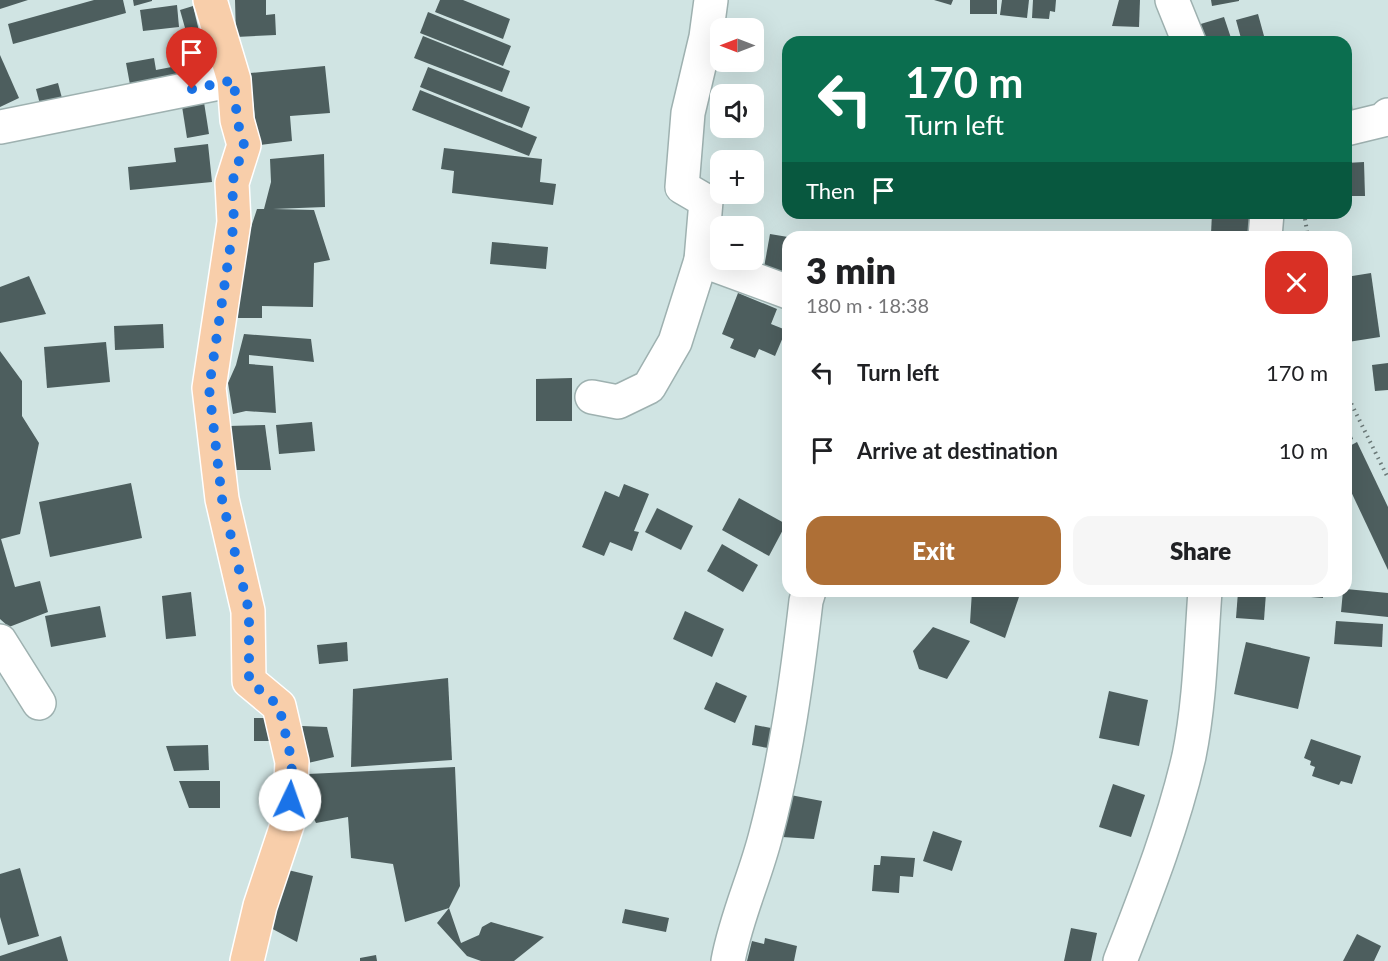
<!DOCTYPE html>
<html lang="en">
<head>
<meta charset="utf-8">
<style>
  body { margin:0; font-family:Lato,sans-serif; background:#f6f6f6; color:#202124; height:100vh; display:flex; flex-direction:column; font-size:22px; white-space:nowrap }
  * { box-sizing:border-box; margin:0 }
  p { font-size:20px; color:#757577 }
  .icon { flex:none; width:33px; height:33px; fill:none; stroke:currentColor; stroke-width:2; stroke-linecap:round; stroke-linejoin:round }
  .map { position:relative; flex:1; overflow:hidden }
  .side { position:absolute; left:782px; top:231px; width:570px; height:366px; display:flex; flex-direction:column; background:#fff; border-radius:18px; box-shadow:0 6px 24px #0002 }
  .side>* { flex:none }
  .banner { position:absolute; left:782px; top:36px; width:570px; height:183px; border-radius:18px; box-shadow:0 6px 24px #0002; background:#0b6e4f; color:#fff; overflow:hidden }
  .needle { width:39px; rotate:270deg }
  .buttons { position:absolute; left:710px; top:18px; display:grid; gap:12px }
  .buttons a { display:grid; place-items:center; width:54px; height:54px; border-radius:12px; background:#fff; box-shadow:0 6px 24px #0002; font-size:30px }
  .pin { position:absolute; display:grid; place-items:center; width:51px; height:51px; color:#fff; margin:-62px -26px; border-radius:50% 50% 50% 0; rotate:-45deg; box-shadow:0 0 6px #0007 }
  .pin .icon { rotate:45deg }
  .me { position:absolute; width:66px; margin:-33px; rotate:3deg; stroke-linejoin:round; filter:drop-shadow(0 0 4px #0008) }
  .turn { display:flex; align-items:center; gap:21px; height:126px; padding:0 24px; font-size:27px }
  .turn .icon { width:78px; height:78px; stroke-width:2.5 }
  .turn b { display:block; font-size:42px; line-height:51px }
  .then { display:flex; align-items:center; height:57px; padding:0 24px; background:#0003; gap:12px; font-size:22px }
  .round { display:grid; place-items:center; flex:none; width:63px; height:63px; border-radius:18px; background:#f6f6f6 }
  .head { display:flex; align-items:center; justify-content:space-between; height:102px; padding:0 24px }
  h1 { font-size:36px; font-weight:800; line-height:45px }
  .button { display:flex; gap:12px; margin-top:auto; padding:12px 24px }
  .button a { flex:1; height:69px; border-radius:18px; background:#ae6f36; color:#fff; font-size:24px; font-weight:800; line-height:69px; text-align:center }
  .button a+a { background:#f6f6f6; color:#202124 }
  ul { padding:0; list-style:none }
  li { display:flex; align-items:center; gap:18px; height:78px; padding:0 24px }
  li div { flex:1 }
  li b { display:block; font-size:22px }
  li em { font-style:normal }
  .map>svg:first-child { display:block }
  .building { fill:#4d5e5e }
  .lines { fill:none; stroke-linecap:round; stroke-linejoin:round }
  .minor-casing { stroke:#9eb1b0; stroke-width:36 }
  .major-casing { stroke:#fff; stroke-width:36 }
  .path { stroke:#6b7978; stroke-width:4; stroke-dasharray:1.5 4.5; stroke-linecap:butt }
  .minor { stroke:#fff; stroke-width:33 }
  .major { stroke:#f8ceaa; stroke-width:33 }
  .route { stroke:#1a73e8; stroke-width:10; stroke-dasharray:0 18 }
</style>
</head>
<body>
<div class="map">
<svg width="1388" height="961" viewBox="0 0 1388 961">
  <rect width="100%" height="100%" fill="#d0e4e3"/>
  <g class="building">
    <polygon points="0,0 28,0 0,9"/>
    <polygon points="94,0 123,0 126,13 13,44 8,24"/>
    <polygon points="133,0 152,0 152,1 134,6"/>
    <polygon points="235,0 266,0 266,15 275,14 276,35 236,37"/>
    <polygon points="440,0 463,0 510,19 503,39 435,12"/>
    <polygon points="934,0 953,0 951,5"/>
    <rect x="970" y="0" width="27" height="14"/>
    <polygon points="1002,0 1029,0 1027,18 1000,15"/>
    <polygon points="1033,0 1056,0 1055,12 1050,11 1049,19 1032,18"/>
    <polygon points="1119,0 1140,0 1139,27 1112,26"/>
    <polygon points="1211,0 1239,0 1239,1 1212,6"/>
    <polygon points="177,5 179,27 143,31 140,10"/>
    <polygon points="193,6 199,31 187,35 180,10"/>
    <polygon points="428,12 511,46 503,66 420,33"/>
    <polygon points="1258,14 1264,36 1242,42 1236,20"/>
    <polygon points="1224,17 1232,41 1199,42 1194,26"/>
    <polygon points="423,36 510,71 502,92 414,58"/>
    <polygon points="0,55 19,98 0,107"/>
    <polygon points="154,58 156,70 182,65 185,80 131,90 126,63"/>
    <polygon points="325,66 330,113 290,116 292,141 251,146 256,128 250,73"/>
    <polygon points="428,67 530,107 522,128 420,87"/>
    <polygon points="58,83 63,102 41,108 36,89"/>
    <polygon points="1346,87 1351,87 1353,121 1346,122"/>
    <polygon points="420,90 537,137 529,156 412,110"/>
    <polygon points="203,96 209,134 187,138 181,100"/>
    <polygon points="208,144 212,182 130,190 128,167 176,162 174,148"/>
    <polygon points="444,148 542,159 540,182 556,184 553,205 452,193 454,171 441,169"/>
    <polygon points="324,154 325,207 273,209 314,210 330,260 314,263 313,307 262,306 262,318 238,318 240,261 257,209 264,209 271,182 270,159"/>
    <polygon points="1364,162 1365,196 1346,196 1346,163"/>
    <polygon points="1212,213 1252,215 1251,236 1211,234"/>
    <polygon points="770,234 788,237 788,278 763,273"/>
    <polygon points="492,242 548,247 546,269 490,264"/>
    <polygon points="1371,273 1380,337 1348,342 1346,277"/>
    <polygon points="29,276 46,314 0,323 0,287"/>
    <polygon points="738,293 777,309 771,324 786,330 775,356 759,349 755,358 730,348 734,339 722,334"/>
    <polygon points="163,324 164,348 115,350 114,326"/>
    <polygon points="244,334 311,339 314,362 249,355 249,364 273,366 276,413 246,411 233,414 228,383 236,365"/>
    <polygon points="106,342 110,382 47,388 44,347"/>
    <polygon points="0,351 22,381 22,416 39,443 20,534 1,539 15,587 40,581 48,612 9,627 0,619"/>
    <polygon points="1388,363 1388,390 1375,391 1372,365"/>
    <polygon points="572,378 572,421 536,421 536,379"/>
    <polygon points="1346,421 1353,439 1346,442"/>
    <polygon points="312,422 315,451 279,454 276,425"/>
    <polygon points="265,425 271,470 231,470 228,426"/>
    <polygon points="1357,442 1388,507 1388,570 1346,481 1346,448"/>
    <polygon points="131,483 142,538 50,557 39,502"/>
    <polygon points="624,484 649,494 634,531 639,532 632,551 610,542 604,556 582,547 605,491 619,497"/>
    <polygon points="739,498 786,524 769,556 722,530"/>
    <polygon points="657,508 693,526 681,550 645,532"/>
    <polygon points="722,544 758,565 743,592 707,571"/>
    <polygon points="1346,589 1388,593 1388,617 1341,612 1343,591"/>
    <polygon points="972,591 1021,591 1005,638 970,623"/>
    <polygon points="1299,591 1323,591 1323,598 1299,596"/>
    <polygon points="191,592 196,636 166,639 162,596"/>
    <polygon points="1238,592 1266,593 1264,620 1236,618"/>
    <polygon points="100,606 106,637 51,647 45,616"/>
    <polygon points="685,611 724,629 712,657 673,639"/>
    <polygon points="1336,621 1383,624 1382,647 1334,644"/>
    <polygon points="933,627 970,641 947,679 919,669 913,651"/>
    <polygon points="347,642 348,661 319,664 317,645"/>
    <polygon points="1246,642 1310,657 1298,709 1234,694"/>
    <polygon points="448,678 452,760 351,767 353,689"/>
    <polygon points="716,682 747,696 735,723 704,709"/>
    <polygon points="1109,691 1148,700 1139,746 1099,738"/>
    <rect x="254" y="718" width="20" height="23"/>
    <polygon points="755,725 771,728 768,748 752,745"/>
    <polygon points="302,726 327,727 334,757 308,763"/>
    <polygon points="1311,739 1361,756 1352,784 1341,781 1339,785 1312,776 1315,767 1310,765 1311,761 1304,758"/>
    <polygon points="208,745 209,770 174,771 166,746"/>
    <polygon points="455,767 460,886 449,908 405,922 393,864 351,858 348,817 316,823 302,794 308,774"/>
    <polygon points="179,781 220,781 220,808 189,808"/>
    <polygon points="1113,784 1145,795 1131,837 1099,827"/>
    <polygon points="785,794 822,801 814,839 766,836"/>
    <polygon points="933,831 962,841 952,871 923,861"/>
    <polygon points="881,856 915,858 913,877 900,876 899,893 872,891 874,865 880,865"/>
    <polygon points="20,868 39,936 8,945 0,917 0,874"/>
    <polygon points="288,870 313,876 297,942 267,926"/>
    <polygon points="449,908 461,943 479,935 482,927 491,922 544,937 514,961 481,961 467,956 437,923"/>
    <polygon points="625,909 669,918 666,932 622,923"/>
    <polygon points="1071,928 1097,933 1091,961 1064,961"/>
    <polygon points="1357,934 1381,946 1374,961 1343,961"/>
    <polygon points="61,936 68,961 0,961 0,956"/>
    <polygon points="765,938 797,946 794,961 747,961 752,941 764,944"/>
    <polygon points="376,955 377,961 360,961 360,958"/>
  </g>
  <g class="lines">
    <defs>
      <g id="minor">
        <polyline points="1172,0 1189,42"/>
        <polyline points="0,127 234,80"/>
        <polyline points="1346,129 1383,120 1388,115"/>
        <polyline points="1265,237 1267,213"/>
        <polyline points="701,260 706,201 682,187 688,113 706,37 711,0"/>
        <polyline points="592,397 618,402 649,387 675,342 701,260 788,292"/>
        <polyline points="0,641 39,703"/>
        <path d="M728 961C736 917 755 878 766 834 786 758 797 679 806 601L809 591"/>
        <path d="M1120 961C1146 894 1173 826 1189 756 1200 702 1201 645 1205 591"/>
      </g>
      <polyline id="major" points="210,0 234,80 237,120 244,145 232,183 234,222 209,388 222,499 248,611 249,681 279,706 292,762 289,819 260,906 247,961"/>
    </defs>
    <use href="#minor" class="minor-casing"/>
    <use href="#major" class="major-casing"/>
    <g class="path">
      <polyline points="1304,213 1308,237"/>
      <polyline points="1346,393 1388,478"/>
    </g>
    <use href="#minor" class="minor"/>
    <use href="#major" class="major"/>
  </g>
  <g class="lines">
    <polyline class="route" points="192,89 234,80 237,120 244,145 232,183 234,222 209,388 222,499 249,611 249,681 279,706 292,762 290,800"/>
  </g>
</svg>
<div class="buttons">
<a><svg class="needle" viewBox="-14 -14 28 28"><path d="M0-13l5 13h-10z" fill="#e53935"/><path d="M0 13l5-13h-10z" fill="#757577"/></svg></a>
<a><svg class="icon" aria-label="sound" viewBox="0 0 24 24"><path d="M4 9h4l5-4v14l-5-4H4zM17 9q2 3 0 6"/></svg></a>
<a>+</a>
<a>−</a>
</div>
<div class="pin" style="left:192px;top:89px;background:#d93025"><svg class="icon" aria-label="arrive" viewBox="0 0 24 24"><path d="M6 21V4h12l-3 4 3 4H6"/></svg></div>
<svg class="me" style="left:290px;top:800px" viewBox="-20 -20 40 40"><circle r="19" fill="#fff"/><path d="M0-13L10 11 0 6-10 11z" fill="#1a73e8"/></svg>
<div class="banner">
<div class="turn"><svg class="icon" aria-label="left" viewBox="0 0 24 24"><path d="M17 20v-9H6M10 6l-5 5 5 5"/></svg><div><b>170 m</b>Turn left</div></div>
<div class="then">Then<svg class="icon" aria-label="arrive" viewBox="0 0 24 24"><path d="M6 21V4h12l-3 4 3 4H6"/></svg></div>
</div>
<section class="side">
<div class="head"><div><h1>3 min</h1><p>180 m · 18:38</p></div><a class="round" style="background:#d93025;color:#fff"><svg class="icon" aria-label="close" viewBox="0 0 24 24"><path d="M6 6l12 12M18 6L6 18"/></svg></a></div>
<ul>
<li><svg class="icon" aria-label="left" viewBox="0 0 24 24"><path d="M17 20v-9H6M10 6l-5 5 5 5"/></svg><div><b>Turn left</b></div><em>170 m</em></li>
<li><svg class="icon" aria-label="arrive" viewBox="0 0 24 24"><path d="M6 21V4h12l-3 4 3 4H6"/></svg><div><b>Arrive at destination</b></div><em>10 m</em></li>
</ul>
<div class="button"><a>Exit</a><a>Share</a></div>
</section>
</div>
</body>
</html>
